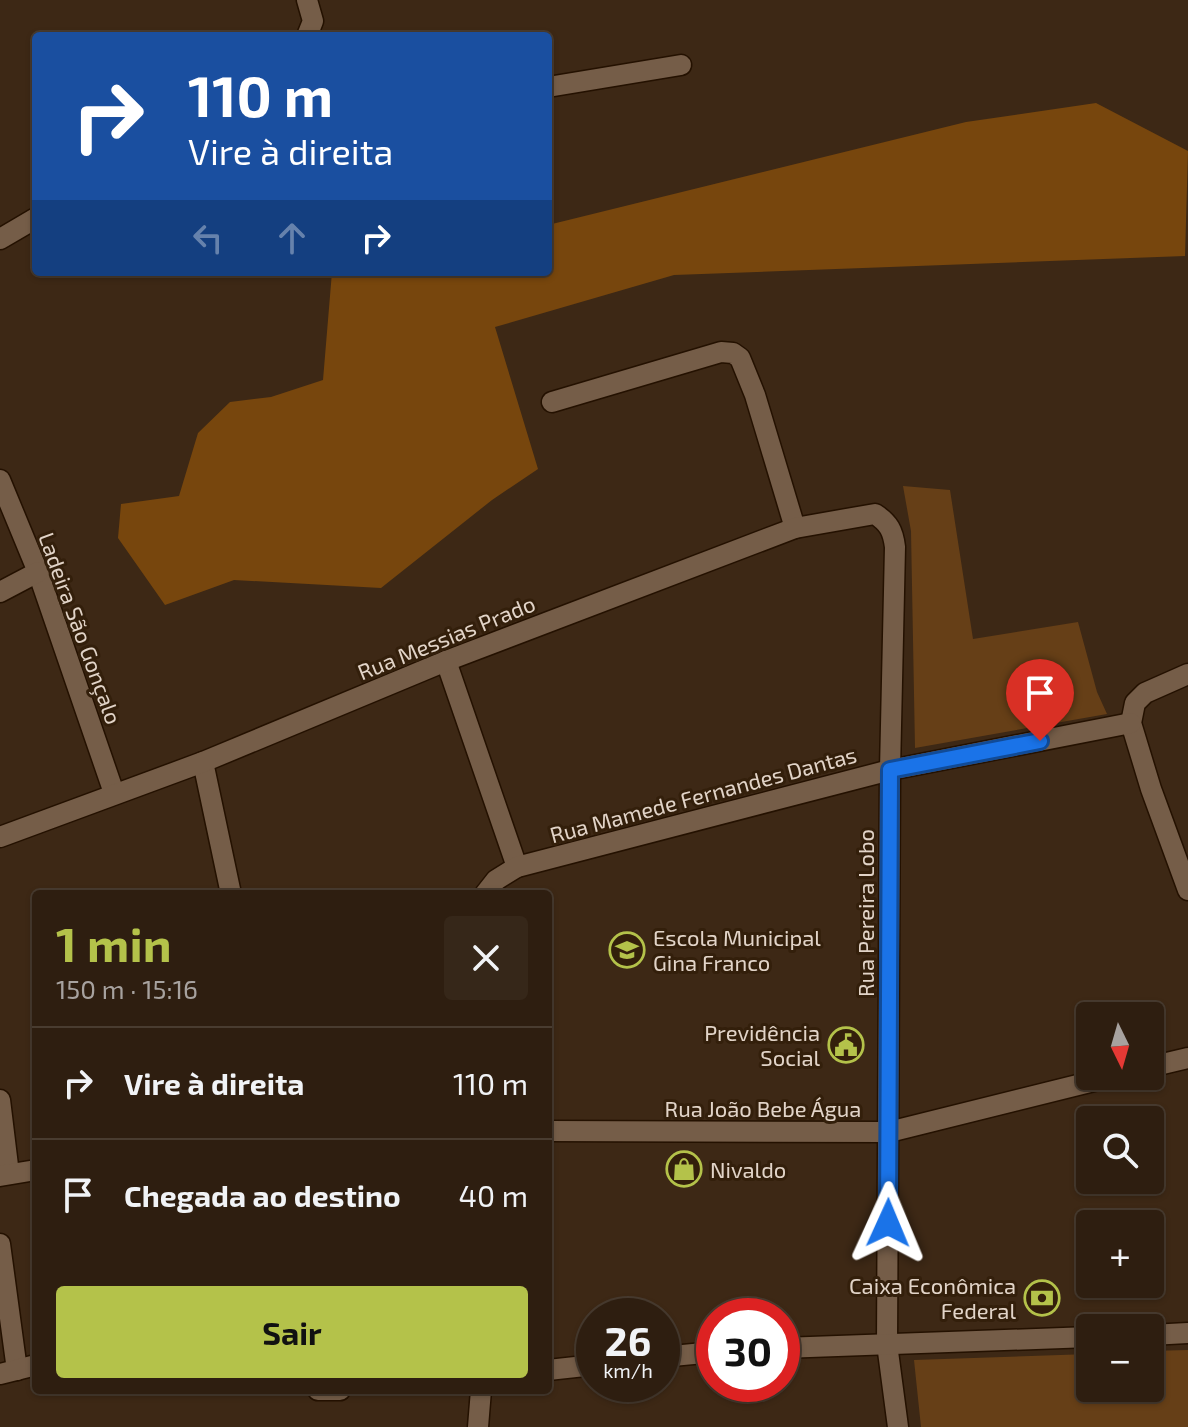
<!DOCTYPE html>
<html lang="pt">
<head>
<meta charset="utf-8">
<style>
  body { margin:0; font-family:"Exo 2",sans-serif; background:#362719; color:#f1f3f6; height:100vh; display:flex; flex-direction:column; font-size:30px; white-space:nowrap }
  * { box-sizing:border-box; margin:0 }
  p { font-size:26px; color:#a7a29f }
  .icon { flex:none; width:44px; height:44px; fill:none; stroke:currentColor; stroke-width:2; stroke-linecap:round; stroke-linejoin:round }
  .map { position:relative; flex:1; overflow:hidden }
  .sheet { position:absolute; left:32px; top:890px; width:520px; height:504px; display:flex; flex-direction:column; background:#2e1e10; border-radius:8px; box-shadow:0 2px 6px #0004,0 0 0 2px #493c30 }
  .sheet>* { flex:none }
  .hud { position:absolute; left:32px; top:32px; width:520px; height:244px; border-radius:8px; box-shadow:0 2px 6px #0004,0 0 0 2px #493c30; background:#1a4fa0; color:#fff; overflow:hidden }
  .needle { width:52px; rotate:175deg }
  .fabs { position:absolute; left:1076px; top:1002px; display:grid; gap:16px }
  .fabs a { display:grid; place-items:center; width:88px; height:88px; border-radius:8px; background:#2e1e10; box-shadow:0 2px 6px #0004,0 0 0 2px #493c30; font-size:40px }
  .speed { position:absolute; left:576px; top:1298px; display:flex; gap:16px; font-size:40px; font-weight:700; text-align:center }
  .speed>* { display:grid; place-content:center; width:104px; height:104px; border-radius:50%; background:#2e1e10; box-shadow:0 2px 6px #0004,0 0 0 2px #493c30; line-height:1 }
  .speed small { font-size:20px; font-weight:400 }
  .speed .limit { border:12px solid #d22; background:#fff; color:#111 }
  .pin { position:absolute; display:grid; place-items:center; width:68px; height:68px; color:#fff; margin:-82px -34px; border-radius:50% 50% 50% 0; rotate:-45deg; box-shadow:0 0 8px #0007 }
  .pin .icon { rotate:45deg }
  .me { position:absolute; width:88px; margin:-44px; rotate:1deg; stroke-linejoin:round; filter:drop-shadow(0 0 6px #0008) }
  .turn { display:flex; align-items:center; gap:28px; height:168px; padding:0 24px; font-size:36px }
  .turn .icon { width:104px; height:104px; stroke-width:2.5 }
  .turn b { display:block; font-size:56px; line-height:68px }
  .lanes { display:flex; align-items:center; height:76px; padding:0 24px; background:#0003; justify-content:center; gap:40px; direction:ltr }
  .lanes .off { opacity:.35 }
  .round { display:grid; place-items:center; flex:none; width:84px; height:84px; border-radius:8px; background:#362719 }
  .summary { display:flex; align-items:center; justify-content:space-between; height:136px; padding:0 24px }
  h1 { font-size:48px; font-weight:700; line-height:60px; color:#b4c24a }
  .button { display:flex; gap:16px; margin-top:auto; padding:16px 24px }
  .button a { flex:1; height:92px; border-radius:8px; background:#b4c24a; color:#111; font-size:32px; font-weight:700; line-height:92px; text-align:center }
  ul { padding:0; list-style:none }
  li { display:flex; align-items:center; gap:24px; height:112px; padding:0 24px; border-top:2px solid #493c30 }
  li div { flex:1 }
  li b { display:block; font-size:30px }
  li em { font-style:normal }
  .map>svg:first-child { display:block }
  .green { fill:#663f17 }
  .forest { fill:#77460d }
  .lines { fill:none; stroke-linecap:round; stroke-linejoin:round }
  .minor-casing { stroke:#241100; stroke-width:23 }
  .minor { stroke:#755d48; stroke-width:20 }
  .route-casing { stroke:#114b97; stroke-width:20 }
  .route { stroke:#1a73e8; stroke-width:14 }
  .labels { text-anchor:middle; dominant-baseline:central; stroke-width:6; stroke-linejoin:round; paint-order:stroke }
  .street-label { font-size:22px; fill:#e2d4c8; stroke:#331f0b }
  .poi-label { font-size:22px; fill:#e2d4c8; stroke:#331f0b; text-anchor:start }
</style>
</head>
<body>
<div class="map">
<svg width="1188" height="1427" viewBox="0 0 1188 1427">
  <rect width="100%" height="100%" fill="#3d2815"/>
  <g class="green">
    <polygon points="903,486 950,490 973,639 1078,622 1097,692 1107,714 915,748 911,531"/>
    <polygon points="1188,1350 1188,1427 921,1427 914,1360 1090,1354 1090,1388 1150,1388 1150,1351"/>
  </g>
  <polygon class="forest" points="1096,103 1188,151 1185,256 674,275 495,327 538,469 492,500 381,588 234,580 165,605 118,538 121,504 179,496 198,433 230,402 271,397 323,380 332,272 548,272 548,225 966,122"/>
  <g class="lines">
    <defs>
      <g id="minor">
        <polyline points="307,36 313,21 307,0"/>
        <polyline points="548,87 681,65"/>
        <polyline points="0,239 36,218"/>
        <polyline points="552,402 721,352 733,353 740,358 755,395 795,528"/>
        <polyline points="0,480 38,572 114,793"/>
        <polyline points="0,592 38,572"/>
        <polyline points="446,661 517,867"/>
        <polyline points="1188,674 1145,693 1135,703 1131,723 1151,789 1188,890"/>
        <polyline points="203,762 231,894"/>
        <path d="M0 837 203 762 446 661 795 528 875 514C889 523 893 531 895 547L890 770 887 1344 898 1427"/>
        <polyline points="485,894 496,880 517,867 890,770 1131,723"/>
        <polyline points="1150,1067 1188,1058"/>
        <polyline points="0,1100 9,1174"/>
        <polyline points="548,1131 889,1132 1114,1076"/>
        <polyline points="0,1176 36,1170"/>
        <polyline points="0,1244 17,1370"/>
        <polyline points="1150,1335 1188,1333"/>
        <polyline points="782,1348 1090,1337"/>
        <polyline points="662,1357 714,1352"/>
        <polyline points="548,1370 594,1365"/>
        <polyline points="0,1374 36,1365"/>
        <polyline points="318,1390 340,1390"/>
        <polyline points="478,1427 481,1390"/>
      </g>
    </defs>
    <use href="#minor" class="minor-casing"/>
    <use href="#minor" class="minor"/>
  </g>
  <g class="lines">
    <defs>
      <polyline id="route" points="888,1223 890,770 1040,741"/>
    </defs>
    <use href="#route" class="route-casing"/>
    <use href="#route" class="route"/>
  </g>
  <defs>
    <symbol id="school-ring" viewBox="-11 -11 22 22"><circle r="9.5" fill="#331f0b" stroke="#b4c24a" stroke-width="1.5"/><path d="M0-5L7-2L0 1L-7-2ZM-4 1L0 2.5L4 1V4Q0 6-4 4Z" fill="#b4c24a"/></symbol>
    <symbol id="civic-ring" viewBox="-11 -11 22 22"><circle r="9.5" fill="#331f0b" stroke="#b4c24a" stroke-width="1.5"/><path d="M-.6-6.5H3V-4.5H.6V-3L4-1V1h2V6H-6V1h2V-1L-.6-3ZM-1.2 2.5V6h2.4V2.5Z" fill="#b4c24a"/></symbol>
    <symbol id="shop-ring" viewBox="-11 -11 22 22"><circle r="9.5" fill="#331f0b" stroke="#b4c24a" stroke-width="1.5"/><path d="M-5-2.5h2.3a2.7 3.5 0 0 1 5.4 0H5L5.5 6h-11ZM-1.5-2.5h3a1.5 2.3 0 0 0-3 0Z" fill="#b4c24a"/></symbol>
    <symbol id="bank-ring" viewBox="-11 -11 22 22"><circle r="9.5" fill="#331f0b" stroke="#b4c24a" stroke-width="1.5"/><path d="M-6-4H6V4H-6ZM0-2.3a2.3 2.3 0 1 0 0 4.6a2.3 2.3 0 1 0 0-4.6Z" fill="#b4c24a"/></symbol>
  </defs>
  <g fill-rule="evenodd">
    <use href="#school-ring" x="607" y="930" width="40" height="40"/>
    <use href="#civic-ring" x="826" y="1025" width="40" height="40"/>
    <use href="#shop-ring" x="664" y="1149" width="40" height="40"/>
    <use href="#bank-ring" x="1022" y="1278" width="40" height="40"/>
  </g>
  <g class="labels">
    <g class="street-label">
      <text transform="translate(81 628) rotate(70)">Ladeira São Gonçalo</text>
      <text transform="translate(446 637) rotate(-22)">Rua Messias Prado</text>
      <text transform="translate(703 794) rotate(-15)">Rua Mamede Fernandes Dantas</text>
      <text transform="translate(865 913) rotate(-90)">Rua Pereira Lobo</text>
      <text x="763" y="1108">Rua João Bebe Água</text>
    </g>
    <g class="poi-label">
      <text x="653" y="937">Escola Municipal<tspan x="653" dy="25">Gina Franco</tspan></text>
      <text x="820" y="1032" text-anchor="end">Previdência<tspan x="820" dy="25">Social</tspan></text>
      <text x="710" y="1169">Nivaldo</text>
      <text x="1016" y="1285" text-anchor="end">Caixa Econômica<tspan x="1016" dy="25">Federal</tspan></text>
    </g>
  </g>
</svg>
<div class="fabs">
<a><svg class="needle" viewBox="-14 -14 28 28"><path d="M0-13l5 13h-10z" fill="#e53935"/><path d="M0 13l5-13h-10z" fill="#a7a29f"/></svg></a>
<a><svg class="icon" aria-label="search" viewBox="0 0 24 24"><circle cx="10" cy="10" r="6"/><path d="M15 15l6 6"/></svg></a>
<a>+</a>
<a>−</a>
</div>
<div class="speed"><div>26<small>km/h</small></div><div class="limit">30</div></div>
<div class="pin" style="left:1040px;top:741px;background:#d93025"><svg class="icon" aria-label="arrive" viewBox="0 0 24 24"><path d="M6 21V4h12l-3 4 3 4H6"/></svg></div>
<svg class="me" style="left:888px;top:1223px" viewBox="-20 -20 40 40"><path d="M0-17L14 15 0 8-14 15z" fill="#1a73e8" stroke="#fff" stroke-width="4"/></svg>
<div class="hud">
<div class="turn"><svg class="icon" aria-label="right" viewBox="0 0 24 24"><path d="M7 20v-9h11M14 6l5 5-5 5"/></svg><div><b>110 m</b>Vire à direita</div></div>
<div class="lanes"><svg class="icon off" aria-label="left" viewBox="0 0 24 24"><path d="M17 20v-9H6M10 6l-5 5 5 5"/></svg><svg class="icon off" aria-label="ahead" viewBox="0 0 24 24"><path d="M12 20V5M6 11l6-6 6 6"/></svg><svg class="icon" aria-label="right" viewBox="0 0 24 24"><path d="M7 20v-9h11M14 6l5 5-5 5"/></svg></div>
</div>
<section class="sheet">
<div class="summary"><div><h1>1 min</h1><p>150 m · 15:16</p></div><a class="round"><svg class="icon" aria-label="close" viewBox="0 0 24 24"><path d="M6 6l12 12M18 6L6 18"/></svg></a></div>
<ul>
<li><svg class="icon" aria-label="right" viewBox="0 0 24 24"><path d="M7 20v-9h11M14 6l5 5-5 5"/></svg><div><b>Vire à direita</b></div><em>110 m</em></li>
<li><svg class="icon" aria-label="arrive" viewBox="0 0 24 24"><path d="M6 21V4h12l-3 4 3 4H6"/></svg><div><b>Chegada ao destino</b></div><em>40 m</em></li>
</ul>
<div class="button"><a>Sair</a></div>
</section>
</div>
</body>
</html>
